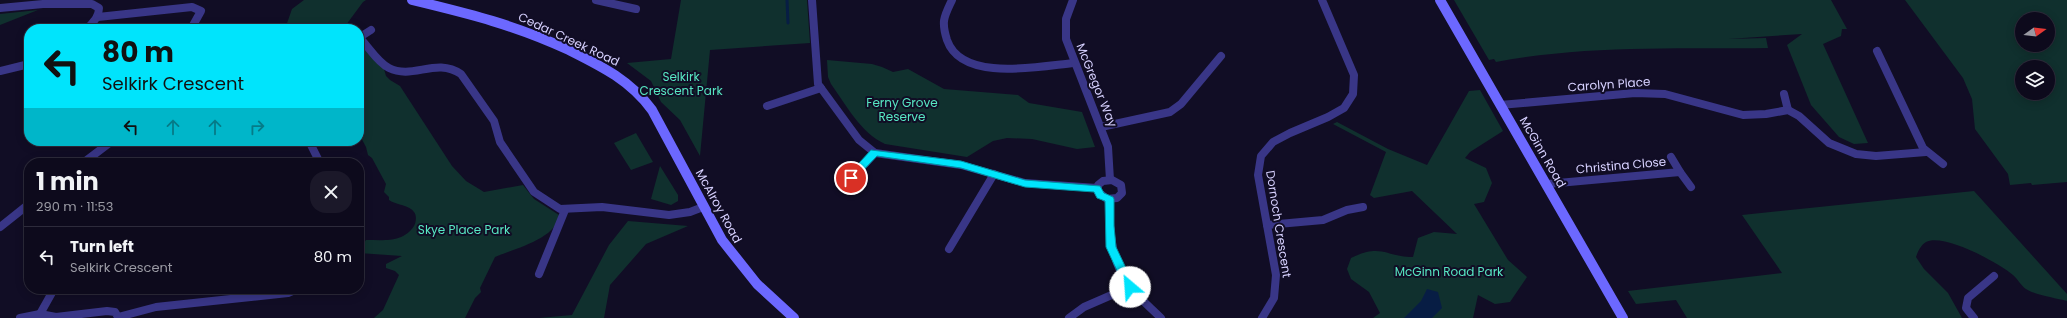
<!DOCTYPE html>
<html lang="en">
<head>
<meta charset="utf-8">
<style>
  body { margin:0; font-family:Poppins,sans-serif; background:#1b1829; color:#f1f3f6; height:100vh; display:flex; flex-direction:column; font-size:15px; white-space:nowrap }
  * { box-sizing:border-box; margin:0 }
  p { font-size:13px; color:#9a9aa3 }
  .icon { flex:none; width:22px; height:22px; fill:none; stroke:currentColor; stroke-width:2; stroke-linecap:round; stroke-linejoin:round }
  .map { position:relative; flex:1; overflow:hidden }
  .side { position:absolute; left:24px; top:158px; width:340px; height:136px; display:flex; flex-direction:column; background:#0d0a1c; border-radius:16px; box-shadow:0 2px 10px #0003,0 0 0 1px #2d2b3b }
  .side>* { flex:none }
  .banner { position:absolute; left:24px; top:24px; width:340px; height:122px; border-radius:16px; box-shadow:0 2px 10px #0003,0 0 0 1px #2d2b3b; background:#00e4fc; color:#111; overflow:hidden }
  .needle { width:26px; rotate:75deg }
  .tools { position:absolute; left:2015px; top:12px; display:grid; gap:8px }
  .tools a { display:grid; place-items:center; width:40px; height:40px; border-radius:50%; background:#0d0a1c; box-shadow:0 2px 10px #0003,0 0 0 1px #2d2b3b; font-size:20px }
  .pin { position:absolute; display:grid; place-items:center; width:34px; height:34px; color:#fff; margin:-17px; border:2px solid #fff; border-radius:50%; box-shadow:0 1px 4px #0007 }
  .me { position:absolute; width:44px; margin:-22px; rotate:333deg; stroke-linejoin:round; filter:drop-shadow(0 0 3px #0008) }
  .turn { display:flex; align-items:center; gap:14px; height:84px; padding:0 12px; font-size:18px }
  .turn .icon { width:52px; height:52px; stroke-width:2.5 }
  .turn b { display:block; font-size:28px; line-height:34px }
  .lanes { display:flex; align-items:center; height:38px; padding:0 12px; background:#0003; justify-content:center; gap:20px; direction:ltr }
  .lanes .off { opacity:.35 }
  .round { display:grid; place-items:center; flex:none; width:42px; height:42px; border-radius:16px; background:#1b1829 }
  .overview { display:flex; align-items:center; justify-content:space-between; height:68px; padding:0 12px }
  h1 { font-size:24px; font-weight:700; line-height:30px }
  ul { padding:0; list-style:none }
  li { display:flex; align-items:center; gap:12px; height:60px; padding:0 12px; border-top:1px solid #2d2b3b }
  li div { flex:1 }
  li b { display:block; font-size:15px }
  li em { font-style:normal }
  .map>svg:first-child { display:block }
  .green { fill:#10302e; fill-rule:evenodd }
  .water { fill:#071d44 }
  .lines { fill:none; stroke-linecap:round; stroke-linejoin:round }
  .stream { stroke:#071d44; stroke-width:3 }
  .street { stroke:#393687; stroke-width:8 }
  .secondary { stroke:#6c68ff; stroke-width:10 }
  .route { fill:#00e4fc; stroke:#0094a4 }
  .labels { text-anchor:middle; dominant-baseline:central; stroke-width:4; stroke-linejoin:round; paint-order:stroke }
  .street-label { font-size:12px; fill:#d7d1ff; stroke:#110d25 }
  .park-label { font-size:12px; fill:#57e6c2; stroke:#110d25 }
</style>
</head>
<body>
<div class="map">
<svg width="2067" height="318" viewBox="0 0 2067 318">
  <rect width="100%" height="100%" fill="#110d25"/>
  <g class="green">
    <polygon points="304,0 366,0 363,2 343,29 285,29 292,9"/>
    <polygon points="681,0 807,0 810,43 710,50 700,156 680,120 661,102 651,81 627,63 671,59"/>
    <path d="M1454 0H1831L1847 29H1842L1841 36 1823 44 1868 143 1854 144 1839 137 1811 105 1787 45 1802 34 1728 39 1766 38 1768 48C1678 49 1585 45 1496 62L1494 59 1489 60Z"/>
    <path d="M1905 0H2067V182L2032 185 2031 183 2010 185 2008 174 1975 129 1972 99 1963 78ZM2022 19H2048V45H2022ZM2022 67H2048V93H2022Z"/>
    <polygon points="38,10 0,25 0,14"/>
    <path d="M359 44 384 69 386 76 390 80 400 86 452 166 466 181 484 192 523 185 534 199 559 215C558 238 514 249 495 257L480 288 481 292 475 298 465 318H374L383 310 399 275 395 271 386 268V264L402 256 359 253V249L366 240C384 240 403 243 414 226 416 223 417 215 414 212 410 205 396 205 389 200V197L384 192 386 184 372 158 368 155 366 147 359 134Z"/>
    <path d="M827 60 872 64 882 67 893 72 908 69 944 89 1018 95 1029 103 1082 112 1095 147 1077 149 1032 139 1007 138 993 141 967 157 885 144C860 132 847 106 831 84L828 77Z"/>
    <path d="M1480 90 1503 131 1470 152 1465 158 1486 168 1492 183 1484 202 1474 204 1508 260 1527 277 1510 302 1495 304 1478 295 1473 318H1373L1380 313 1369 292 1351 279 1347 269 1351 258C1382 243 1385 257 1413 257L1418 238 1434 232 1457 234 1412 191 1374 198 1370 195 1386 152 1333 124 1337 122 1388 149 1427 165 1469 91Z"/>
    <polygon points="636,133 653,162 631,170 614,143"/>
    <polygon points="660,166 678,195 678,201 671,205 651,199"/>
    <path d="M1974 191 2067 294V301C2056 298 2035 295 2026 289 2021 286 2018 279 2013 275 1999 263 1944 233 1926 242 1921 245 1918 251 1916 257L1924 269 1948 293 1962 318H1687L1676 300 1636 304 1628 291 1782 273 1742 215Z"/>
    <polygon points="628,221 688,226 646,244 610,285 604,318 539,318 572,315 609,245"/>
  </g>
  <polygon class="water" points="1427,289 1438,292 1442,308 1432,318 1404,318 1421,301"/>
  <g class="lines">
    <polyline class="stream" points="787,0 788,23"/>
    <g class="street">
      <polyline points="596,0 636,9"/>
      <polyline points="812,0 818,84 859,140 875,153 961,165 1025,183 1097,188"/>
      <path d="M952 0C944 17 941 21 947 40 962 83 1041 66 1074 63"/>
      <polyline points="1073,0 1066,19 1066,39 1108,147 1110,180"/>
      <path d="M0 8 43 4H92L99 8C99 17 93 22 87 29"/>
      <polyline points="98,17 192,7 201,11 191,29"/>
      <path d="M359 37C369 47 377 62 389 68 413 80 436 57 461 74L494 121 500 142 534 192 560 209 602 207 669 215 690 212 703 207"/>
      <polyline points="360,37 371,30"/>
      <polyline points="1877,51 1923,148 1943,164"/>
      <polyline points="0,71 29,64"/>
      <polyline points="1784,94 1788,110"/>
      <polyline points="1500,105 1635,93 1665,94 1743,115 1766,114 1788,110 1799,116 1829,143 1856,154 1876,156 1926,152"/>
      <polyline points="767,106 821,88"/>
      <polyline points="1101,127 1170,112 1181,104 1221,56"/>
      <polyline points="309,141 320,163"/>
      <polyline points="83,163 112,141"/>
      <polyline points="1680,172 1691,187"/>
      <polygon points="1112,180 1121,185 1122,193 1117,198 1107,199 1098,192 1098,185 1103,181"/>
      <polyline points="1547,184 1680,172 1671,157"/>
      <polyline points="843,187 875,153"/>
      <path d="M1109 199C1110 230 1110 262 1130 287 1139 298 1151 308 1161 318"/>
      <polyline points="1267,225 1323,220 1347,210 1363,207"/>
      <polyline points="0,227 29,204"/>
      <polyline points="949,249 994,174"/>
      <polyline points="539,274 565,210"/>
      <polyline points="40,314 54,289"/>
      <polyline points="118,317 156,307 288,293 297,289"/>
      <polyline points="20,318 40,314 56,317 107,311 115,312 118,317"/>
      <polyline points="1069,318 1084,307 1130,287"/>
      <polyline points="1262,318 1274,298 1276,275 1258,175 1261,156 1273,142 1290,133 1328,117 1344,108 1353,94 1354,75 1322,0"/>
      <polyline points="1974,318 1966,308 1968,298 1994,276"/>
    </g>
    <g class="secondary">
      <path d="M412 0C470 14 515 25 569 50 601 66 630 80 652 110L722 240 757 284 794 318"/>
      <polyline points="1440,0 1623,318"/>
    </g>
  </g>
  <polygon class="route" points="871,150 961,161 1025,180 1100,186 1104,193 1113,197 1114,199 1114,226 1116,247 1135,287 1133,290 1126,290 1106,247 1105,201 1097,198 1094,192 1025,187 961,168 877,156 854,180 848,180 848,175"/>
  <g class="labels">
    <g class="street-label">
      <text transform="translate(569 39) rotate(25)">Cedar Creek Road</text>
      <text transform="translate(1609 84) rotate(-4)">Carolyn Place</text>
      <text transform="translate(1097 85) rotate(68)">McGregor Way</text>
      <text transform="translate(1543 152) rotate(60)">McGinn Road</text>
      <text transform="translate(1621 165) rotate(-5)">Christina Close</text>
      <text transform="translate(719 206) rotate(61)">McAlroy Road</text>
      <text transform="translate(1279 224) rotate(81)">Dornoch Crescent</text>
    </g>
    <g class="park-label">
      <text x="681" y="76">Selkirk<tspan x="681" dy="14">Crescent Park</tspan></text>
      <text x="902" y="102">Ferny Grove<tspan x="902" dy="14">Reserve</tspan></text>
      <text x="464" y="229">Skye Place Park</text>
      <text x="1449" y="271">McGinn Road Park</text>
    </g>
  </g>
</svg>
<div class="tools">
<a><svg class="needle" viewBox="-14 -14 28 28"><path d="M0-13l5 13h-10z" fill="#e53935"/><path d="M0 13l5-13h-10z" fill="#9a9aa3"/></svg></a>
<a><svg class="icon" aria-label="layers" viewBox="0 0 24 24"><path d="M12 4l9 5-9 5-9-5zM3 14l9 5 9-5"/></svg></a>
</div>
<div class="pin" style="left:851px;top:178px;background:#d93025"><svg class="icon" aria-label="arrive" viewBox="0 0 24 24"><path d="M6 21V4h12l-3 4 3 4H6"/></svg></div>
<svg class="me" style="left:1130px;top:287px" viewBox="-20 -20 40 40"><circle r="19" fill="#fff"/><path d="M0-13L10 11 0 6-10 11z" fill="#00e4fc"/></svg>
<div class="banner">
<div class="turn"><svg class="icon" aria-label="left" viewBox="0 0 24 24"><path d="M17 20v-9H6M10 6l-5 5 5 5"/></svg><div><b>80 m</b>Selkirk Crescent</div></div>
<div class="lanes"><svg class="icon" aria-label="left" viewBox="0 0 24 24"><path d="M17 20v-9H6M10 6l-5 5 5 5"/></svg><svg class="icon off" aria-label="ahead" viewBox="0 0 24 24"><path d="M12 20V5M6 11l6-6 6 6"/></svg><svg class="icon off" aria-label="ahead" viewBox="0 0 24 24"><path d="M12 20V5M6 11l6-6 6 6"/></svg><svg class="icon off" aria-label="right" viewBox="0 0 24 24"><path d="M7 20v-9h11M14 6l5 5-5 5"/></svg></div>
</div>
<section class="side">
<div class="overview"><div><h1>1 min</h1><p>290 m · 11:53</p></div><a class="round"><svg class="icon" aria-label="close" viewBox="0 0 24 24"><path d="M6 6l12 12M18 6L6 18"/></svg></a></div>
<ul>
<li><svg class="icon" aria-label="left" viewBox="0 0 24 24"><path d="M17 20v-9H6M10 6l-5 5 5 5"/></svg><div><b>Turn left</b><p>Selkirk Crescent</p></div><em>80 m</em></li>
</ul>
</section>
</div>
</body>
</html>
